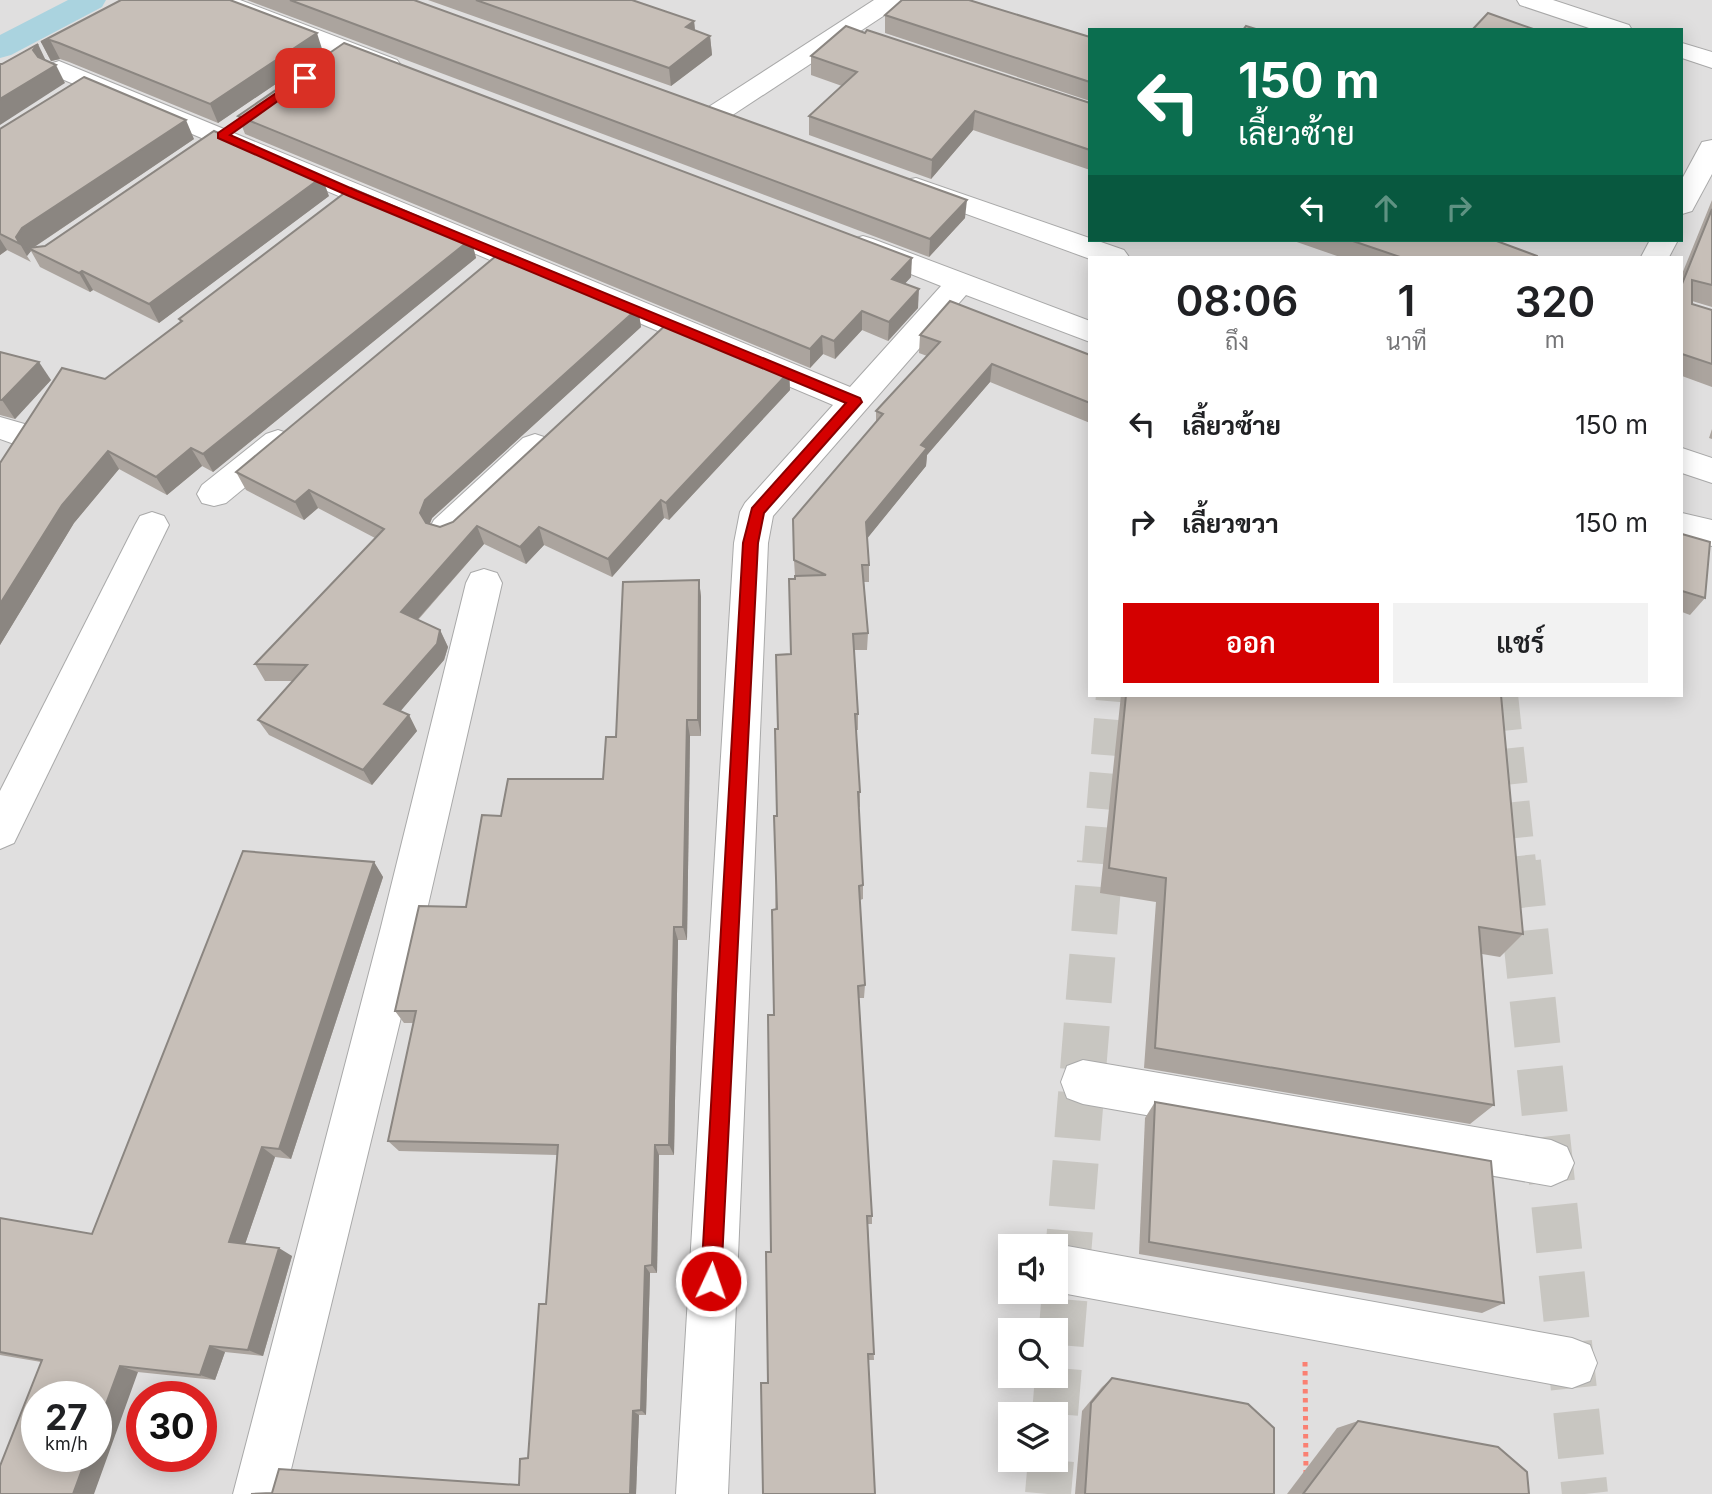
<!DOCTYPE html>
<html lang="th">
<head>
<meta charset="utf-8">
<style>
  body { margin:0; font-family:Inter,Sarabun,sans-serif; background:#f2f2f2; color:#202124; height:100vh; display:flex; flex-direction:column; font-size:26px; white-space:nowrap }
  * { box-sizing:border-box; margin:0 }
  p { font-size:23px; color:#757577 }
  .icon { flex:none; width:38px; height:38px; fill:none; stroke:currentColor; stroke-width:2; stroke-linecap:round; stroke-linejoin:round }
  .map { position:relative; flex:1; overflow:hidden }
  .details { position:absolute; left:1088px; top:256px; width:595px; height:441px; display:flex; flex-direction:column; background:#fff; border-radius:0px; box-shadow:0 4px 18px #0003 }
  .details>* { flex:none }
  .guide { position:absolute; left:1088px; top:28px; width:595px; height:214px; border-radius:0px; box-shadow:0 4px 18px #0003; background:#0b6e4f; color:#fff; overflow:hidden }
  .buttons { position:absolute; left:998px; top:1234px; display:grid; gap:14px }
  .buttons a { display:grid; place-items:center; width:70px; height:70px; border-radius:0px; background:#fff; box-shadow:0 4px 18px #0003; font-size:35px }
  .speed { position:absolute; left:21px; top:1381px; display:flex; gap:14px; font-size:35px; font-weight:700; text-align:center }
  .speed>* { display:grid; place-content:center; width:91px; height:91px; border-radius:50%; background:#fff; box-shadow:0 4px 18px #0003; line-height:1 }
  .speed small { font-size:18px; font-weight:400 }
  .speed .limit { border:10px solid #d22; background:#fff; color:#111 }
  .pin { position:absolute; display:grid; place-items:center; width:60px; height:60px; color:#fff; margin:-30px; border-radius:14px; box-shadow:0 4px 10px #0006 }
  .me { position:absolute; width:77px; margin:-38px; rotate:3deg; stroke-linejoin:round; filter:drop-shadow(0 0 5px #0008) }
  .turn { display:flex; align-items:center; gap:24px; height:147px; padding:0 35px; font-size:32px }
  .turn .icon { width:91px; height:91px; stroke-width:2.5 }
  .turn b { display:block; font-size:49px; line-height:60px }
  .lanes { display:flex; align-items:center; height:66px; padding:0 35px; background:#0003; justify-content:center; gap:35px; direction:ltr }
  .lanes .off { opacity:.35 }
  .eta { display:flex; justify-content:space-evenly; align-items:center; height:119px; text-align:center }
  .eta b { font-size:42px; font-weight:600; line-height:49px }
  .primary-button { display:flex; gap:14px; margin-top:auto; padding:14px 35px }
  .primary-button a { flex:1; height:80px; border-radius:0px; background:#d40000; color:#fff; font-size:28px; font-weight:600; line-height:80px; text-align:center }
  .primary-button a+a { background:#f2f2f2; color:#202124 }
  ul { padding:0; list-style:none }
  li { display:flex; align-items:center; gap:21px; height:98px; padding:0 35px }
  li div { flex:1 }
  li b { display:block; font-size:26px }
  li em { font-style:normal }
  .map>svg:first-child { display:block }
  .residential { fill:#e0dfdf; fill-rule:evenodd }
  .lines { fill:none; stroke-linecap:round; stroke-linejoin:round }
  .canal { fill:#aad3df; fill-rule:evenodd }
  .minor-tunnel-far1 { stroke:#c8c6c1; stroke-width:36; stroke-dasharray:36 18; stroke-linecap:butt }
  .minor-tunnel { stroke:#c8c6c1; stroke-width:46; stroke-dasharray:46 23; stroke-linecap:butt }
  .minor-casing { stroke:#a9a9a9; stroke-width:2 }
  .path { stroke:#fa8072; stroke-width:5; stroke-dasharray:4.5 4.5; stroke-linecap:butt }
  .minor { fill:#fff; fill-rule:evenodd }
  .wall { fill:#aba49e }
  .shaded-wall { fill:#8b8681 }
  .building { fill:#c7bfb8; stroke:#8b8681; stroke-width:2 }
  .route { fill:#d40000; stroke:#8a0000; stroke-width:2 }
</style>
</head>
<body>
<div class="map">
<svg width="1712" height="1494" viewBox="0 0 1712 1494">
  <rect width="100%" height="100%" fill="#f2efe9"/>
  <path class="residential" d="M0 0H1712V1494H0ZM1090 30H1682V240H1090ZM1090 257H1682V695H1090ZM1010 1246H1055V1292H1010ZM1010 1330H1055V1376H1010ZM37 1396H96V1456H37ZM142 1396H201V1456H142ZM1010 1414H1055V1460H1010Z"/>
  <g class="lines">
    <polygon class="canal" points="68,0 106,0 102,7 11,55 0,58 0,35"/>
    <g class="minor-tunnel-far1">
      <polyline points="1500,695 1518,863"/>
      <polyline points="1100,863 1114,695"/>
    </g>
    <g class="minor-tunnel">
      <polyline points="1518,862 1585,1494"/>
      <polyline points="1055,1414 1100,862"/>
      <polyline points="1048,1494 1051,1460"/>
    </g>
    <defs>
      <g id="minor">
        <polygon points="206,0 240,0 397,60 401,65 397,70 388,73 379,70 209,5"/>
        <polygon points="874,0 903,0 900,5 725,120 716,122 707,120 703,114 707,108"/>
        <polygon points="1517,0 1553,0 1629,25 1632,30 1595,30 1520,5"/>
        <polygon points="1682,43 1712,52 1712,68 1682,58"/>
        <polygon points="59,61 850,387 941,286 853,251 849,245 853,239 863,236 873,239 1090,321 1090,342 966,295 773,516 768,543 728,1494 676,1494 734,543 740,512 745,503 833,405 50,74 46,69 50,64"/>
        <polygon points="1712,140 1712,174 1692,211 1682,214 1682,179 1702,142"/>
        <polygon points="916,178 1124,250 1129,257 1090,259 906,192 902,186 906,180"/>
        <polygon points="1650,240 1678,240 1669,257 1641,257"/>
        <polygon points="0,417 28,425 33,433 28,441 17,445 0,439"/>
        <polygon points="278,430 290,434 294,442 290,450 226,503 214,506 202,503 197,494 202,485 266,434"/>
        <polygon points="535,434 547,438 551,446 547,454 458,538 446,542 434,538 429,529 434,520 523,438"/>
        <polygon points="1682,448 1712,458 1712,483 1682,473"/>
        <polygon points="152,512 164,516 169,525 14,843 0,849 0,791 135,525 140,516"/>
        <polygon points="1682,513 1712,520 1712,546 1682,539"/>
        <polygon points="484,569 497,573 502,583 423,927 285,1494 233,1494 381,927 466,583 471,573"/>
        <polygon points="1083,1060 1551,1140 1567,1147 1574,1163 1567,1179 1551,1186 1083,1104 1067,1098 1061,1082 1067,1066"/>
        <polygon points="1067,1246 1572,1338 1590,1345 1597,1363 1590,1381 1572,1388 1067,1294 1055,1289 1055,1251"/>
      </g>
    </defs>
    <use href="#minor" class="minor-casing"/>
    <polyline class="path" points="1305,1362 1306,1476"/>
    <use href="#minor" class="minor"/>
  </g>
  <g class="wall">
    <polygon points="121,0 323,52 218,123 69,62 60,59 51,61 41,42"/>
    <polygon points="247,0 414,0 965,218 929,257"/>
    <polygon points="428,0 632,0 694,21 695,31 710,36 712,55 671,86"/>
    <polygon points="885,15 1090,37 1090,101 885,33"/>
    <polygon points="811,56 1090,103 1090,170 973,130 931,179 809,135 809,116 842,86 811,75"/>
    <polygon points="238,116 911,277 904,284 918,308 888,341 862,330 835,359 823,354 810,368 245,134"/>
    <polygon points="0,129 194,139 33,248 45,246 329,196 159,323 93,290 90,292 40,267 31,251 27,256 31,262 7,250 0,255"/>
    <polygon points="1712,200 1712,307 1692,301 1692,304 1712,310 1712,387 1682,376 1682,274"/>
    <polygon points="471,239 476,258 213,472 202,466 167,495 119,469 74,523 0,645 0,463 105,379 180,322 179,319"/>
    <polygon points="1291,240 1494,240 1537,257 1340,257"/>
    <polygon points="638,308 641,327 432,518 430,524 440,527 453,522 789,372 790,390 669,520 664,518 612,577 544,545 526,564 484,544 418,620 440,630 448,647 444,660 400,711 409,715 417,731 372,785 269,735 258,720 293,681 265,681 255,664 375,538 318,508 304,520 246,490 236,472"/>
    <polygon points="920,335 1090,355 1090,423 990,382 927,455 926,466 867,538 869,565 869,582 864,582 868,633 867,650 854,650 858,714 858,730 856,730 860,792 860,807 858,807 863,885 863,899 860,900 865,985 864,998 859,998 872,1216 872,1224 868,1224 874,1360 868,1360 768,1383 778,729 791,654 795,576 794,560 876,423 876,411 927,356 919,353"/>
    <polygon points="0,352 51,380 15,419 0,415"/>
    <polygon points="1712,429 1712,439 1709,438"/>
    <polygon points="1682,534 1705,598 1690,615 1682,612"/>
    <polygon points="699,580 701,597 701,736 690,736 687,940 678,940 674,1155 659,1155 657,1273 650,1273 646,1415 639,1415 636,1494 251,1494 519,1485 528,1458 546,1304 557,1155 399,1151 388,1141 413,1023 404,1023 395,1011 466,907 501,816 603,779 616,737"/>
    <polygon points="1121,695 1501,695 1523,934 1500,957 1482,954 1494,1105 1470,1124 1144,1068 1156,902 1100,893"/>
    <polygon points="374,862 383,877 291,1159 275,1157 245,1244 292,1256 263,1356 225,1352 215,1380 41,1362 0,1355 0,1218 92,1234"/>
    <polygon points="1155,1102 1504,1303 1482,1313 1139,1254 1145,1118"/>
    <polygon points="1112,1378 1274,1494 1075,1494 1082,1411 1102,1387"/>
    <polygon points="1358,1421 1529,1494 1287,1494 1337,1428"/>
  </g>
  <g class="shaded-wall">
    <polygon points="694,21 696,40 686,27"/>
    <polygon points="317,33 323,52 218,123 210,104"/>
    <polygon points="710,36 712,55 671,86 669,68"/>
    <polygon points="50,40 60,59 51,61 41,42"/>
    <polygon points="38,44 47,63 43,69 33,50"/>
    <polygon points="56,65 65,83 0,125 0,99"/>
    <polygon points="975,111 973,130 931,179 932,160"/>
    <polygon points="186,120 194,139 34,247 32,250 28,248 31,251 27,256 16,237 22,228"/>
    <polygon points="322,177 329,196 159,323 149,304"/>
    <polygon points="967,200 965,218 929,257 930,239"/>
    <polygon points="0,239 7,250 0,255"/>
    <polygon points="471,239 476,258 213,472 203,454"/>
    <polygon points="912,258 911,277 892,298 892,279"/>
    <polygon points="82,271 93,290 90,292 79,273"/>
    <polygon points="919,289 918,308 888,341 889,322"/>
    <polygon points="638,308 641,327 432,518 427,530 420,513 425,500"/>
    <polygon points="862,311 862,330 835,359 834,341"/>
    <polygon points="822,336 823,354 810,368 810,349"/>
    <polygon points="39,362 51,380 15,419 2,400"/>
    <polygon points="992,364 990,382 927,455 926,466 866,540 866,522 921,445"/>
    <polygon points="789,372 790,390 669,520 666,503"/>
    <polygon points="191,448 202,466 167,495 156,477"/>
    <polygon points="108,451 119,469 74,523 0,645 0,604 62,505"/>
    <polygon points="309,490 318,508 304,520 295,502"/>
    <polygon points="661,500 664,518 612,577 608,559"/>
    <polygon points="477,526 484,544 409,629 401,612"/>
    <polygon points="539,527 544,545 526,564 520,547"/>
    <polygon points="699,580 701,597 701,736 698,720"/>
    <polygon points="440,630 448,647 444,660 393,720 384,704"/>
    <polygon points="409,715 417,731 372,785 363,770"/>
    <polygon points="687,720 690,736 687,940 683,927"/>
    <polygon points="374,862 383,877 291,1159 279,1149"/>
    <polygon points="674,927 678,940 674,1155 669,1145"/>
    <polygon points="655,1145 659,1155 657,1273 652,1265"/>
    <polygon points="262,1147 275,1157 243,1250 229,1242"/>
    <polygon points="279,1248 292,1256 263,1356 248,1350"/>
    <polygon points="645,1266 650,1273 646,1415 641,1410"/>
    <polygon points="210,1346 225,1352 215,1380 200,1375"/>
    <polygon points="120,1366 138,1372 94,1494 73,1494 87,1456 96,1456 96,1431"/>
    <polygon points="633,1411 639,1415 636,1494 630,1494"/>
  </g>
  <g class="building">
    <polygon points="121,0 230,0 317,33 210,104 59,43 50,40 41,42"/>
    <polygon points="290,0 414,0 967,200 930,239"/>
    <polygon points="476,0 632,0 694,21 686,27 710,36 669,68"/>
    <polygon points="902,0 969,0 1090,37 1090,82 885,15"/>
    <polygon points="1488,13 1536,30 1472,30"/>
    <polygon points="846,26 865,33 867,30 1090,103 1090,150 975,111 932,160 809,116 857,72 811,56"/>
    <polygon points="1246,26 1259,30 1243,30"/>
    <polygon points="344,43 912,258 892,279 919,289 889,322 862,311 834,341 822,336 810,349 238,116"/>
    <polygon points="38,44 33,50 38,57 56,65 0,99 0,64 2,64"/>
    <polygon points="84,77 186,120 22,228 16,237 20,244 0,234 0,129"/>
    <polygon points="214,131 322,177 149,304 82,271 79,273 28,248 45,246"/>
    <polygon points="351,188 471,239 203,454 191,448 156,477 108,451 62,505 0,604 0,463 62,368 105,379 182,321 179,319"/>
    <polygon points="1712,209 1712,285 1692,280 1692,304 1712,310 1712,364 1682,354 1682,284"/>
    <polygon points="1350,240 1494,240 1537,256 1537,257 1400,257"/>
    <polygon points="502,251 638,308 425,500 420,513 426,523 440,527 453,522 669,322 789,372 666,503 661,500 608,559 539,527 520,547 477,526 401,612 440,630 437,644 384,704 409,715 363,770 258,720 307,665 255,664 384,529 309,490 295,502 236,472"/>
    <polygon points="950,301 1090,355 1090,403 992,364 921,445 927,448 866,522 869,565 862,565 868,633 853,634 858,714 855,714 860,792 858,792 863,885 859,886 865,985 858,986 872,1216 867,1216 874,1354 868,1354 875,1494 763,1494 761,1383 768,1383 766,1252 771,1252 768,1015 774,1015 772,910 777,909 774,816 777,816 775,729 778,729 776,655 791,654 789,579 795,579 795,576 826,575 794,560 793,519 883,414 876,411 940,342 920,335"/>
    <polygon points="0,352 39,362 2,400 0,400"/>
    <polygon points="1682,534 1710,542 1705,598 1682,591"/>
    <polygon points="699,580 698,720 687,720 683,927 674,927 669,1145 655,1145 652,1265 645,1266 641,1410 633,1411 630,1494 251,1494 272,1493 279,1469 519,1485 520,1459 528,1458 539,1304 546,1304 558,1145 388,1141 416,1011 395,1011 419,906 466,907 482,815 501,816 508,779 603,779 606,737 616,737 623,582"/>
    <polygon points="1126,695 1501,695 1523,934 1479,927 1494,1105 1155,1048 1166,878 1109,868"/>
    <polygon points="243,851 374,862 279,1149 262,1147 229,1242 279,1248 248,1350 210,1346 200,1375 120,1366 96,1431 96,1396 37,1396 37,1456 87,1456 73,1494 0,1494 0,1466 42,1360 0,1352 0,1218 92,1234"/>
    <polygon points="1155,1102 1491,1161 1504,1303 1149,1242"/>
    <polygon points="1112,1378 1248,1404 1274,1428 1274,1494 1085,1494 1091,1403"/>
    <polygon points="1358,1421 1498,1447 1527,1472 1529,1494 1303,1494"/>
  </g>
  <polygon class="route" points="301,76 310,78 230,135 357,191 860,398 862,402 764,513 758,543 721,1281 718,1288 711,1291 704,1288 701,1281 743,543 752,508 846,403 349,196 218,138 218,133"/>
</svg>
<div class="buttons">
<a><svg class="icon" aria-label="sound" viewBox="0 0 24 24"><path d="M4 9h4l5-4v14l-5-4H4zM17 9q2 3 0 6"/></svg></a>
<a><svg class="icon" aria-label="search" viewBox="0 0 24 24"><circle cx="10" cy="10" r="6"/><path d="M15 15l6 6"/></svg></a>
<a><svg class="icon" aria-label="layers" viewBox="0 0 24 24"><path d="M12 4l9 5-9 5-9-5zM3 14l9 5 9-5"/></svg></a>
</div>
<div class="speed"><div>27<small>km/h</small></div><div class="limit">30</div></div>
<div class="pin" style="left:305px;top:78px;background:#d93025"><svg class="icon" aria-label="arrive" viewBox="0 0 24 24"><path d="M6 21V4h12l-3 4 3 4H6"/></svg></div>
<svg class="me" style="left:711px;top:1281px" viewBox="-20 -20 40 40"><circle r="17" fill="#d40000" stroke="#fff" stroke-width="3"/><path d="M0-11L8 9 0 5-8 9z" fill="#fff"/></svg>
<div class="guide">
<div class="turn"><svg class="icon" aria-label="left" viewBox="0 0 24 24"><path d="M17 20v-9H6M10 6l-5 5 5 5"/></svg><div><b>150 m</b>เลี้ยวซ้าย</div></div>
<div class="lanes"><svg class="icon" aria-label="left" viewBox="0 0 24 24"><path d="M17 20v-9H6M10 6l-5 5 5 5"/></svg><svg class="icon off" aria-label="ahead" viewBox="0 0 24 24"><path d="M12 20V5M6 11l6-6 6 6"/></svg><svg class="icon off" aria-label="right" viewBox="0 0 24 24"><path d="M7 20v-9h11M14 6l5 5-5 5"/></svg></div>
</div>
<section class="details">
<div class="eta">
<div><b>08:06</b><p>ถึง</p></div>
<div><b>1</b><p>นาที</p></div>
<div><b>320</b><p>m</p></div>
</div>
<ul>
<li><svg class="icon" aria-label="left" viewBox="0 0 24 24"><path d="M17 20v-9H6M10 6l-5 5 5 5"/></svg><div><b>เลี้ยวซ้าย</b></div><em>150 m</em></li>
<li><svg class="icon" aria-label="right" viewBox="0 0 24 24"><path d="M7 20v-9h11M14 6l5 5-5 5"/></svg><div><b>เลี้ยวขวา</b></div><em>150 m</em></li>
</ul>
<div class="primary-button"><a>ออก</a><a>แชร์</a></div>
</section>
</div>
</body>
</html>
